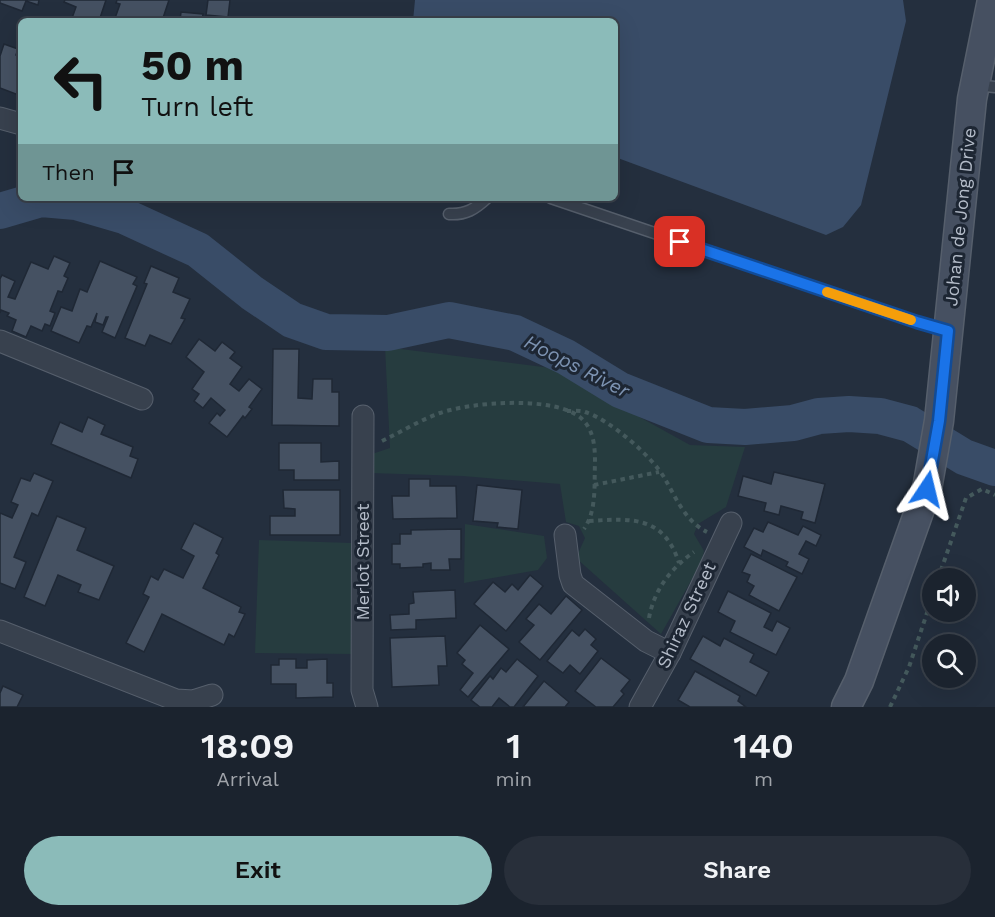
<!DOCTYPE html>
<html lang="en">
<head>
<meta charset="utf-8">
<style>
  body { margin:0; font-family:"Work Sans",sans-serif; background:#282f3a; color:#f1f3f6; height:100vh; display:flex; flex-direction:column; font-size:22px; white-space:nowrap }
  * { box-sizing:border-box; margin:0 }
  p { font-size:20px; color:#a0a4aa }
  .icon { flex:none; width:33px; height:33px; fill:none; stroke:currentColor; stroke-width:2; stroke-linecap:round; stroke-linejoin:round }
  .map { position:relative; height:707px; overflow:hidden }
  .panel { display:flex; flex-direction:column; background:#1b232e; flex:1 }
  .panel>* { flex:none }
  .top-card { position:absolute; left:18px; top:18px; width:600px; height:183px; border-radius:9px; box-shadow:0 6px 24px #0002,0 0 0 2px #39404a; background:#8bbbb9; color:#111; overflow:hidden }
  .tools { position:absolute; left:922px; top:568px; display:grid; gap:12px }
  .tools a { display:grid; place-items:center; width:54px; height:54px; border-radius:50%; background:#1b232e; box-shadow:0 6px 24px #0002,0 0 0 2px #39404a; font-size:30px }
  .pin { position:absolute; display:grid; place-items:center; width:51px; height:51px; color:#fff; margin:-26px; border-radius:12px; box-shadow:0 3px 9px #0006 }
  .me { position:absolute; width:66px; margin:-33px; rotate:10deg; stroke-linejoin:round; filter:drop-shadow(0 0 4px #0008) }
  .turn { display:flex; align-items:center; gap:21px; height:126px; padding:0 24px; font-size:27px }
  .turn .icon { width:78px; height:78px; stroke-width:2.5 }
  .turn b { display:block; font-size:42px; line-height:51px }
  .then { display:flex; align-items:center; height:57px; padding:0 24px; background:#0003; gap:12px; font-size:22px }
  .eta { display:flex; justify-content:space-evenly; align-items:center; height:102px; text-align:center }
  .eta b { font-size:36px; font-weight:600; line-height:42px }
  .cta { display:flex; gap:12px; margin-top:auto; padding:12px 24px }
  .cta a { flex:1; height:69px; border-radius:36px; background:#8bbbb9; color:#111; font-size:24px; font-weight:600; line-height:69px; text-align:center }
  .cta a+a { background:#282f3a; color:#f1f3f6 }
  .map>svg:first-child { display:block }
  .green { fill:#263c3f }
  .water { fill:#394c67 }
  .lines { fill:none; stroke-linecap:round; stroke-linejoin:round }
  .river { stroke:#394c67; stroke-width:36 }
  .building { fill:#455162; stroke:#1f2835; stroke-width:1.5 }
  .lane-casing { stroke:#565f6c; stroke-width:13 }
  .street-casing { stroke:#565f6c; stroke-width:23 }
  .secondary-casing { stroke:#565f6c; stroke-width:31 }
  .path { stroke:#44595c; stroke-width:4; stroke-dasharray:4.5 4.5; stroke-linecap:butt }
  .lane { stroke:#38414e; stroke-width:10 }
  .street { stroke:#38414e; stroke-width:21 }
  .secondary { stroke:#465061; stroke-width:28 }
  .route-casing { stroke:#114b97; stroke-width:15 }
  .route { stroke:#1a73e8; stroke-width:10 }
  .slow { stroke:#f59e0b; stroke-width:10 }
  .labels { text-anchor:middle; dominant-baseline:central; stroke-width:6; stroke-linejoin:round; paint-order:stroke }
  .street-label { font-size:18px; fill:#b4bcc9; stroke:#1d2633 }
  .water-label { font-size:20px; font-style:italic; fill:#7c92b1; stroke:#1d2633 }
</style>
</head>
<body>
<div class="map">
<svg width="995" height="707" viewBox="0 0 995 707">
  <rect width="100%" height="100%" fill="#242f3e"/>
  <g class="green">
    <polygon points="385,347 551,368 690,445 745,447 726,507 698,524 694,534 704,551 701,563 661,634 576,558 585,538 579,526 566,522 560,484 463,476 370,473 372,454 390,448"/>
    <polygon points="465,524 544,536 547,558 538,570 464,583"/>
    <polygon points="259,540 352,543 352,654 255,653"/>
  </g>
  <polygon class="water" points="415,0 903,0 906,21 861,205 843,227 826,235 615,157 615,21 413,21"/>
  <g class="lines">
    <polyline class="river" points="0,211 41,199 76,202 124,216 198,250 252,293 292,320 326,332 388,333 449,320 515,333 566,357 620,390 708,425 745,427 793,423 819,416 849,414 880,416 910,424 964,457 995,468"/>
  </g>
  <g class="building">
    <polygon points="0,0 39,0 38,5 26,1 22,11 0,3"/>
    <polygon points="65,0 106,0 99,21 71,21 76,7 64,2"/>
    <polygon points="117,0 169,0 162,21 114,21 120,4 116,3"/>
    <polygon points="208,0 230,0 228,17 206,15"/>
    <polygon points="181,12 203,14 202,21 180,21"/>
    <polygon points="4,44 18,49 16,55 20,56 19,60 21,61 21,96 0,88 0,56"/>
    <polygon points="54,256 70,263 64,276 68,278 62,292 58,291 50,311 55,313 50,326 45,324 42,331 31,326 26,337 12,331 16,320 7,316 9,313 1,310 0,313 0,279 2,275 15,281 8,297 15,299 31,262 48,269"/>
    <polygon points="100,261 137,277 133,284 137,286 115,338 102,332 108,317 106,317 103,325 95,322 97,313 91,327 87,326 79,343 51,331 61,307 72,311 80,289 87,292"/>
    <polygon points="151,266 179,278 173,292 190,299 181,318 185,319 171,344 150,335 145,346 125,338 147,284 144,283"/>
    <polygon points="199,339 215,351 222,342 235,352 230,358 242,367 230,384 239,391 249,379 262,389 249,407 252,409 245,418 243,416 227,437 209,423 217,413 220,416 225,410 211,398 203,408 194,401 199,394 192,389 204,372 186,357"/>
    <polygon points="273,349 299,349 298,398 312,399 313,379 332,379 332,392 339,392 339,426 272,425"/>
    <polygon points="88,417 105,425 101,434 133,447 130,456 138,459 131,478 51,444 60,422 82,432"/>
    <polygon points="279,443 321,443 321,462 339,461 339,480 294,480 294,470 279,470"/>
    <polygon points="774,472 825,484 815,523 801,519 803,512 781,506 779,515 764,511 766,503 738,496 743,476 771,484"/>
    <polygon points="34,473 53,481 38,516 32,513 14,557 26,562 15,589 0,583 0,513 12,518 18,505 11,502 21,478 30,481"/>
    <polygon points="409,479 430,479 430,486 456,486 457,518 393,519 392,496 409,496"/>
    <polygon points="477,485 522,490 518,529 497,527 498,523 473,521"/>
    <polygon points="283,490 340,490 340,535 270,535 270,516 295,516 295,509 284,508"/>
    <polygon points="57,516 86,528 77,550 114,566 99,600 78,592 81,585 58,575 45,606 24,597"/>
    <polygon points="768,522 798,535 803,526 821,535 816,546 806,541 799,554 809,559 802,574 786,566 788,562 763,550 761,556 744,547 754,528 763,532"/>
    <polygon points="194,523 223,538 216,553 219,555 203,588 241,607 239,612 245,614 234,637 229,634 224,645 162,614 144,652 126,643 149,597 143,594 151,576 158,580 164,569 183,578 194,556 181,549"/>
    <polygon points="461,529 461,559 449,559 450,570 431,570 431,563 423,564 423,567 400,568 400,564 392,564 392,544 400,544 400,534 411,534 411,530"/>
    <polygon points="751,554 797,577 779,611 749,595 754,586 747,582 750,575 742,572"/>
    <polygon points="530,575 543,586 506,631 474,604 493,582 505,592 512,584 518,590"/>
    <polygon points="455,590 456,618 416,620 416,629 391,630 390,615 409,614 409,604 414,603 413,592"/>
    <polygon points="728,591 771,613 764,627 772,631 777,621 790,628 776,655 730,632 735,621 718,612"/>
    <polygon points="566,596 582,610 540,660 519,642 534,625 526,619 539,604 551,614"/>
    <polygon points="480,625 509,649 468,697 460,690 473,673 462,664 465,660 457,653"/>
    <polygon points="585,629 596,639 591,645 598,651 580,674 570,665 563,673 547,661 572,630 579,636"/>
    <polygon points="445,636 447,666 438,666 439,685 392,687 390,638"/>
    <polygon points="703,636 720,646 724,638 754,654 750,662 769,672 756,696 690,659"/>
    <polygon points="601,658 630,680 621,691 624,694 613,707 596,707 575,691"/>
    <polygon points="279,659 296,659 296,668 307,668 307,660 327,659 327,683 333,683 333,697 296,698 296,684 271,684 271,665 279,665"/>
    <polygon points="517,659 538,676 514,707 510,707 499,698 492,707 480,707 471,700 490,676 493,679 501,668 506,672"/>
    <polygon points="695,671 740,696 738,701 746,707 690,707 678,700"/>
    <polygon points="544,681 569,702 565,707 523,707"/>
    <polygon points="3,686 23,695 17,707 0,707 0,693"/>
  </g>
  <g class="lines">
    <defs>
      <g id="lane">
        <polyline points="975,85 995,87"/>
        <polyline points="551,198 917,322 946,330"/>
        <path d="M449 214C466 215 475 209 487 198"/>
      </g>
      <g id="street">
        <polyline points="0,118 21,124"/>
        <polyline points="0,341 142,399"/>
        <polyline points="363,416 362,690 367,707"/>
        <polyline points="565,535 570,575 573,584 646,641 670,653"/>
        <polyline points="0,631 176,700 193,701 212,695"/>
        <polyline points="640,707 670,653 731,523"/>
      </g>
      <polyline id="secondary" points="846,707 859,681 927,489 939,421 972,99 992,0"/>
    </defs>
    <use href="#lane" class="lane-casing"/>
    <use href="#street" class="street-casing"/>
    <use href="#secondary" class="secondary-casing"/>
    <g class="path">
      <path d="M567 411C572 411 580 410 585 412 609 419 653 457 665 479 676 498 686 522 707 532"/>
      <path d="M382 441C401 432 420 420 440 413 471 402 557 395 582 419 594 430 595 448 595 462 594 485 597 510 584 529"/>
      <polyline points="594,485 659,472"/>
      <path d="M589 521C632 518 664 516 679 563"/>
      <polyline points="938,579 966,498 982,489 995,495"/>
      <path d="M649 618C654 590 671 568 694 552"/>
      <polyline points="890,707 909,667 933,595"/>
    </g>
    <use href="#lane" class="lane"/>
    <use href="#street" class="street"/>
    <use href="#secondary" class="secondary"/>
  </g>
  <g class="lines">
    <defs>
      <polyline id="route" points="680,242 917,322 948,331 939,421 927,489"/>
    </defs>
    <use href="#route" class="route-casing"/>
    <use href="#route" class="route"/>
    <polyline class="slow" points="827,292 911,320"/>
  </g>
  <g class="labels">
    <g class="street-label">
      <text transform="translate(960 217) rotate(-84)">Johan de Jong Drive</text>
      <text transform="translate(362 562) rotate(-90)">Merlot Street</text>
      <text transform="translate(686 615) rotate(-65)">Shiraz Street</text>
    </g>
    <g class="water-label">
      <text transform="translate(577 366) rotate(27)">Hoops River</text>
    </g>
  </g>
</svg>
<div class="tools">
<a><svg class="icon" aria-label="sound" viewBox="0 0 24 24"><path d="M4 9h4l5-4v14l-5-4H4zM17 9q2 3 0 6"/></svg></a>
<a><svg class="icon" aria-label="search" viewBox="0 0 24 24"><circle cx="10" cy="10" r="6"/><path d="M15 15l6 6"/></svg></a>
</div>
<div class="pin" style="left:680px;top:242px;background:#d93025"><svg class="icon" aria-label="arrive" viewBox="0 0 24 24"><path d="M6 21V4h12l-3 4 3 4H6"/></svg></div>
<svg class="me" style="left:927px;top:489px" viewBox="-20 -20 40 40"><path d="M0-17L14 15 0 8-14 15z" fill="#1a73e8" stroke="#fff" stroke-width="4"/></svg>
<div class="top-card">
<div class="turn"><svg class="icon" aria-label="left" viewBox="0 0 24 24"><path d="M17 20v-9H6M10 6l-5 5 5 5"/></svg><div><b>50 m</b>Turn left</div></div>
<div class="then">Then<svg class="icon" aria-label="arrive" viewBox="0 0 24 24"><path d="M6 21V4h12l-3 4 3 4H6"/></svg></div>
</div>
</div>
<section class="panel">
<div class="eta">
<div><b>18:09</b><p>Arrival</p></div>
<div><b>1</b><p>min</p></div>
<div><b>140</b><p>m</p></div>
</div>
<div class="cta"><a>Exit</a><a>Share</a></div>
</section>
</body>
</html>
